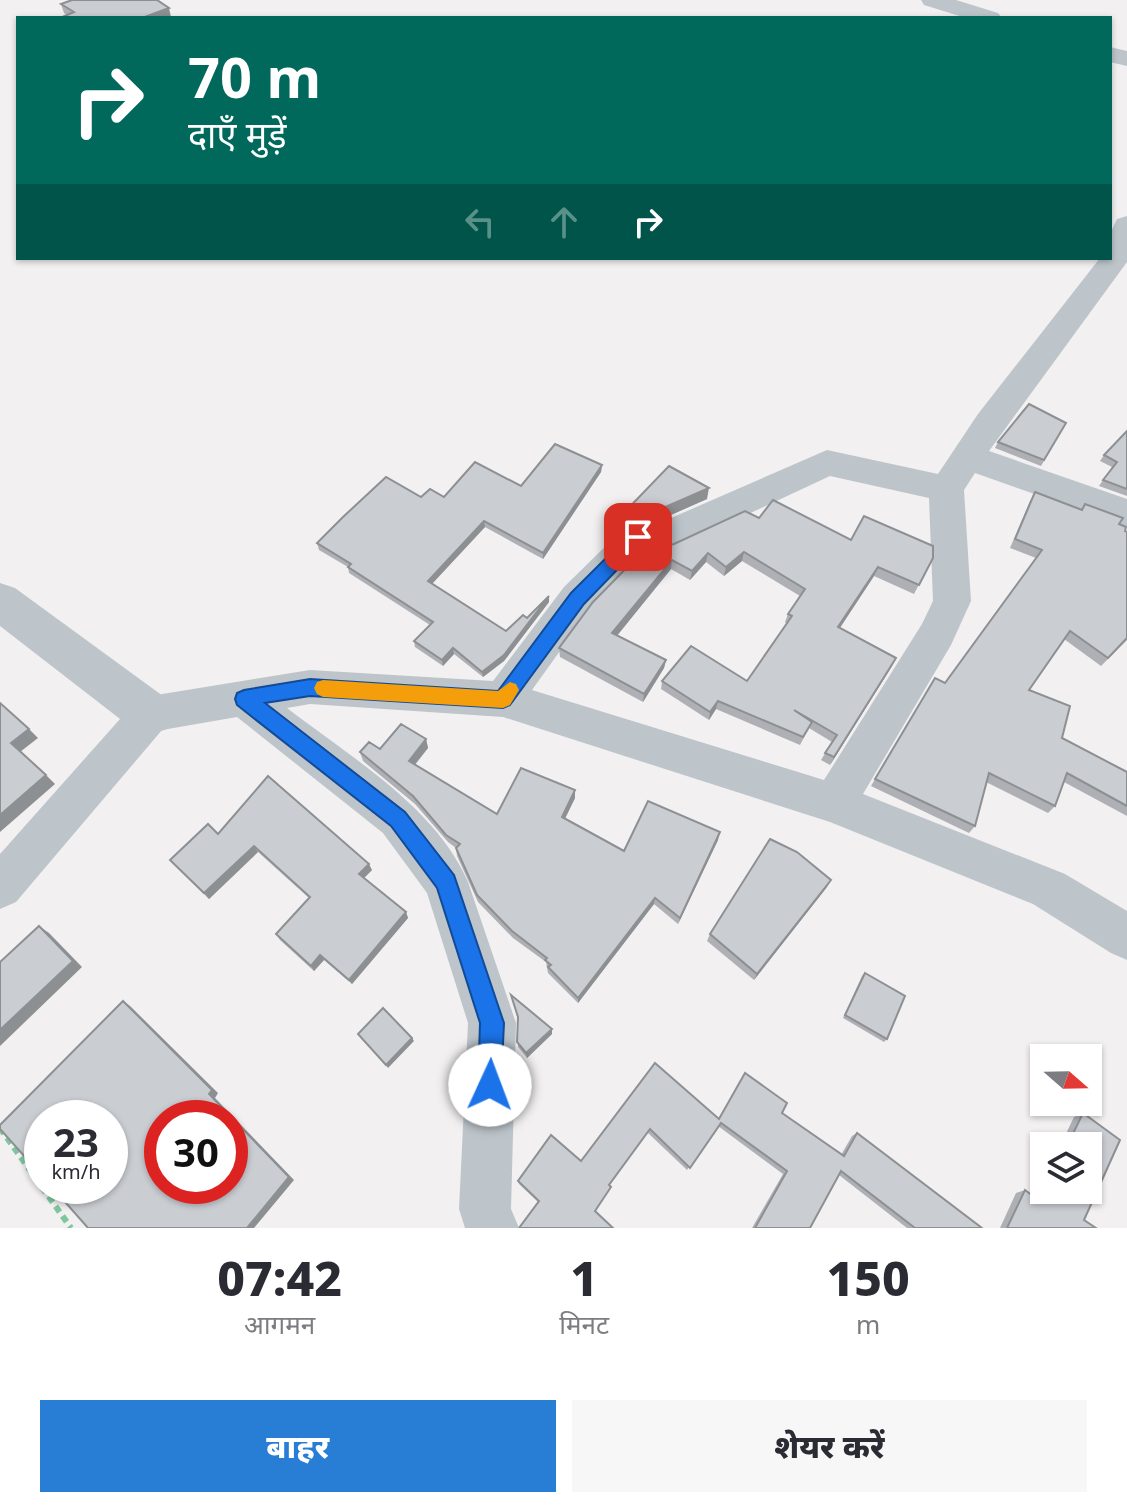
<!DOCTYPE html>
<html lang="hi">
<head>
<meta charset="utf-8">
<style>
  body { margin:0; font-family:"Noto Sans","Noto Sans Devanagari",sans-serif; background:#f7f7f7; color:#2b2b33; height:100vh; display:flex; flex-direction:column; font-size:30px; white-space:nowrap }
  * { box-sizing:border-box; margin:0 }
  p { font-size:26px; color:#7c7c81 }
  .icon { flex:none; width:44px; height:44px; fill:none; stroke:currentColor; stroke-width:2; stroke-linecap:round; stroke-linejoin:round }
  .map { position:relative; height:1228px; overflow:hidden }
  .drawer { display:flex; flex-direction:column; background:#fff; flex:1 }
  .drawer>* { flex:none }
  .banner { position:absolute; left:16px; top:16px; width:1096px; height:244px; border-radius:0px; box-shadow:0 2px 6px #0004; background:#00695c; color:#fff; overflow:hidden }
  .needle { width:52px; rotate:110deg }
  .controls { position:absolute; left:1030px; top:1044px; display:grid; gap:16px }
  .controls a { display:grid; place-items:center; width:72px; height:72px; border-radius:0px; background:#fff; box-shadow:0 2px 6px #0004; font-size:40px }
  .speed { position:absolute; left:24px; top:1100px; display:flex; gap:16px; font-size:40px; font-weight:700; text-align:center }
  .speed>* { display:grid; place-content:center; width:104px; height:104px; border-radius:50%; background:#fff; box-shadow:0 2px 6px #0004; line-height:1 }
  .speed small { font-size:20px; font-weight:400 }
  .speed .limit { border:12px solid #d22; background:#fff; color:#111 }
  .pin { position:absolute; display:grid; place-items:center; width:68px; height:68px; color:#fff; margin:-34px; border-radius:16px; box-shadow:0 4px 12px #0006 }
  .me { position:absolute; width:88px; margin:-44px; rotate:2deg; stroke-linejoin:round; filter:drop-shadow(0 0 6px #0008) }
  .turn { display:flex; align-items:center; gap:28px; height:168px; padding:0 40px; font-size:36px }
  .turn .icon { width:104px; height:104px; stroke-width:2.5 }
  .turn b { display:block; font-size:56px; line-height:68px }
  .lanes { display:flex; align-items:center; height:76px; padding:0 40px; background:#0003; justify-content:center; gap:40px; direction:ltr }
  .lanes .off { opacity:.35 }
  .eta { display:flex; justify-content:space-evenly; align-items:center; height:136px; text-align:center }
  .eta b { font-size:48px; font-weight:800; line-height:56px }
  .primary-button { display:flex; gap:16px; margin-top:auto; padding:16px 40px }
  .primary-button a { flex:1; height:92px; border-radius:0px; background:#287dd5; color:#fff; font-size:32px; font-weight:800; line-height:92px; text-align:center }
  .primary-button a+a { background:#f7f7f7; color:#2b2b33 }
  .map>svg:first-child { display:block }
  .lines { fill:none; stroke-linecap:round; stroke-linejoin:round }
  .path { stroke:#7dc79e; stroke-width:6; stroke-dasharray:7 5; stroke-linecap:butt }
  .minor { fill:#bdc5cb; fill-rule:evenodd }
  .tertiary { fill:#bdc5cb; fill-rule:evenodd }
  .wall { fill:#aeb0b5 }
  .shaded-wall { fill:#8d9093 }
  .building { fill:#cacdd2; stroke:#8d9093; stroke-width:2; fill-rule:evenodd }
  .route { fill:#1a73e8; stroke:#114b97; stroke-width:2 }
  .slow { fill:#f59e0b }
</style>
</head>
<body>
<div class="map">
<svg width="1127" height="1228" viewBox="0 0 1127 1228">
  <rect width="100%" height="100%" fill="#f2f0f0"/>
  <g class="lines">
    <polyline class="path" points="0,1128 71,1228"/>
    <g class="minor">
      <polygon points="921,0 956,0 998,13 1002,18 966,18 924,5"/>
      <polygon points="1110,47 1127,51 1127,66 1110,62"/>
      <path d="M1127 216V262L989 451 1127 499V527L975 473 964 490 971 601 951 645 863 794 1065 874 1127 911V960L1111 953 1033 904 830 822 503 717 310 704 287 708C349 756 436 807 468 882L516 1023 511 1209 519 1228H465L459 1209 468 1023 427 893 383 833 237 717 162 730 16 902 0 909V854L136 701 150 696 310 670 493 681 564 587 625 527 638 523 655 525 827 450 938 474 978 414 1100 258H1110V234L1117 219ZM830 476 929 498 933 601 922 624 824 780 532 690 590 609 646 552 658 554 671 550Z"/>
    </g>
    <polygon class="tertiary" points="0,583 15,588 167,699 173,714 167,729 150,735 133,729 0,626"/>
  </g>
  <g class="wall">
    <polygon points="61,4 171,17 67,15 64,13"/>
    <polygon points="1066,423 1041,466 995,448 998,442"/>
    <polygon points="1127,431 1127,496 1099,486 1112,467 1100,461 1104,455"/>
    <polygon points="602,465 601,472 543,559 485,527 432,584 506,631 527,618 549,596 549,602 504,661 483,677 454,654 443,666 415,647 414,641 430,625 349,573 348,567 319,550 317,543 421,497 444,497 521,486"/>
    <polygon points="669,466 707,499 655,522 638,520 624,524 615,532 616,521"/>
    <polygon points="1035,492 1119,524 1127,532 1127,640 1101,666 1064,639 1029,690 1062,738 1127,772 1127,816 1064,782 1055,806 1048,813 986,782 975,826 969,833 871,786 935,678 945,683 1036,558 1010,548 1030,501"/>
    <polygon points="759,518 933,558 914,594 874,576 840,628 892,666 830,765 821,760 832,742 809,728 800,745 716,709 709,720 661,689 662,681 747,681 787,624 785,622 788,614 800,596 742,561 724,576 706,562 690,580 671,569 617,635 666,660 664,668 643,702 560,657 559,648 660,548"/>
    <polygon points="426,739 428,748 415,765 497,814 575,790 575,798 565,818 624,851 718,840 678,924 654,904 578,1003 548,973 546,962 513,938 478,902 457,856 456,848 448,842 415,804 363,761 360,752"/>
    <polygon points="218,834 372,870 364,878 406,912 408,918 352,984 324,960 314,971 280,940 276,934 309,898 258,852 209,899 170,860"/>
    <polygon points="827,887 754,980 707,941 710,934"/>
    <polygon points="865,973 887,1039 884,1042 843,1018 862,976"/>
    <polygon points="511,995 552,1029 552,1034 527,1058 518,1047 518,1020"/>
    <polygon points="655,1063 718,1119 745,1073 782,1113 841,1155 852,1136 857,1133 982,1228 907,1228 839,1175 810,1228 752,1228 783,1174 718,1126 687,1170 648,1133 538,1202 519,1184 518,1181 581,1161"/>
    <polygon points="1083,1113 1120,1140 1084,1220 1096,1228 1000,1228 1016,1193 1025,1190 1035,1198 1044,1179 1044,1190 1088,1190 1088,1146 1060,1146 1074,1117"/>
  </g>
  <g class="shaded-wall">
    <polygon points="169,8 171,17 170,18 142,18"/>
    <polygon points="602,465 601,472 543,559 543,553"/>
    <polygon points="709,488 707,499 655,522 656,511"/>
    <polygon points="639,509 638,520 624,524 615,532 616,521 625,513"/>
    <polygon points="484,521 485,527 429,587 428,581"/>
    <polygon points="744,552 742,561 724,576 726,567"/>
    <polygon points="708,553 706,562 690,580 692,571"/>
    <polygon points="672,560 671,569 612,642 612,633"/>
    <polygon points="878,567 874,576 835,635 838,627"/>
    <polygon points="549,596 549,602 504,661 483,677 482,672"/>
    <polygon points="453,648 454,654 443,666 442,660"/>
    <polygon points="896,658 892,666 830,765 834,757"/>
    <polygon points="666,660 664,668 643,702 644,694"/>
    <polygon points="718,701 716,709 709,720 710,712"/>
    <polygon points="29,729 38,738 20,752 11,743"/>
    <polygon points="426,739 428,748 411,769 409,761"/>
    <polygon points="46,775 55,784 0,832 0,815"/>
    <polygon points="575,790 575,798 562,825 562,817"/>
    <polygon points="720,832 718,840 678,924 680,918"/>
    <polygon points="254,846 258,852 209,899 204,893"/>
    <polygon points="369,864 372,870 362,880 359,874"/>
    <polygon points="831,880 827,887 754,980 757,974"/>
    <polygon points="655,898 654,904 578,1003 578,998"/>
    <polygon points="406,912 408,918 352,984 349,980"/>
    <polygon points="39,926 49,933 82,967 0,1046 0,1030"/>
    <polygon points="320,955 324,960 314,971 311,966"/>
    <polygon points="123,1001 130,1006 218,1093 215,1098 294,1180 254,1228 247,1228 209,1094"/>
    <polygon points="552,1029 552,1034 527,1058 526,1053"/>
    <polygon points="412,1038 414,1041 388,1068 386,1065"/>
  </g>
  <g class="building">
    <polygon points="72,0 157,0 169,8 142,18 60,18 74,12 61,4"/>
    <polygon points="1029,404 1066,423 1044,460 998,442"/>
    <polygon points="1127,431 1127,489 1103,480 1117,462 1104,455"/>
    <polygon points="555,444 602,465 543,553 484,521 428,581 506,631 523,615 527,618 549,596 504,655 482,672 453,648 442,660 414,641 433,622 348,567 351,564 317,543 343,517 386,477 421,497 430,489 444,497 475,462 521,486"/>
    <polygon points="669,466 709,488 656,511 639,509 625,513 616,521"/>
    <polygon points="1035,492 1082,510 1085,504 1123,518 1119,524 1126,527 1125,531 1127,532 1127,638 1108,658 1070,631 1029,690 1070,706 1062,738 1127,772 1127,806 1067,773 1055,806 989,773 975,826 875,779 935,678 945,683 1042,550 1015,539"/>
    <polygon points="773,500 851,540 864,516 933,546 933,558 919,585 878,567 838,627 896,658 834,757 825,753 837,735 794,710 812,722 803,737 718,701 710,712 662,681 691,646 747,681 792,616 788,614 805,589 744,552 726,567 708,553 692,571 672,560 612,633 666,660 644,694 559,648 593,602 648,546 660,548 674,544 745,511 759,518"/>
    <polygon points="0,703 29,729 11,743 46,775 0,815"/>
    <polygon points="401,724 426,739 409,761 497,814 521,768 575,790 562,817 624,851 648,801 720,832 680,918 655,898 578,998 548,967 551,965 545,960 547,958 512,931 477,895 456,848 460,844 446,835 413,796 360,752 369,742 380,749"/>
    <polygon points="268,776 369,864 359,874 406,912 349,980 320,955 311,966 276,934 310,897 254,846 204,893 170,860 208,824 218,834"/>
    <polygon points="770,839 797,852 831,880 757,974 710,934"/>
    <polygon points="39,926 73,961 0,1030 0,962"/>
    <polygon points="865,973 905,996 887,1039 845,1015"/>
    <polygon points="511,995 552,1029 526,1053 517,1042 518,1017"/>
    <path d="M123 1001 212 1090 209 1094 289 1177 247 1228H88L51 1186H110V1118H42V1176L0 1129V1125ZM162 1118H230V1186H162Z"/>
    <polygon points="383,1008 412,1038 386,1065 358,1034"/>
    <polygon points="655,1063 719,1119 745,1073 787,1103 782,1113 844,1156 857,1133 982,1228 915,1228 841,1171 810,1228 755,1228 787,1171 721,1123 690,1168 650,1129 609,1185 611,1187 595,1211 613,1228 519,1228 539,1201 518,1181 551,1135 581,1161"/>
    <polygon points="1083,1113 1120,1140 1084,1220 1096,1228 1007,1228 1025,1190 1041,1202 1046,1190 1088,1190 1088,1146 1067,1146"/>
  </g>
  <polygon class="route" points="638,530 645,532 647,537 645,541 584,604 510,705 503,708 310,696 265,703 405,812 454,875 504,1023 501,1085 498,1093 490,1096 481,1093 478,1085 480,1023 437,888 391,826 237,705 235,699 237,693 244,690 310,679 498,691 571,593 632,532"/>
  <polygon class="slow" points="323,680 498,691 510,682 516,684 519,690 510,705 503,708 323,697 317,694 314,688 317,682"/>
</svg>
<div class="controls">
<a><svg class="needle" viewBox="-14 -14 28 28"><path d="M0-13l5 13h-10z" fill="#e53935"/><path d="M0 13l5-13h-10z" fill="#7c7c81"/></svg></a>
<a><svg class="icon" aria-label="layers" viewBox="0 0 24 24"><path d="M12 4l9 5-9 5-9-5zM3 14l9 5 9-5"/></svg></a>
</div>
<div class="speed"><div>23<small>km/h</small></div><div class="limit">30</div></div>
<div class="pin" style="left:638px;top:537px;background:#d93025"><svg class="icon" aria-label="arrive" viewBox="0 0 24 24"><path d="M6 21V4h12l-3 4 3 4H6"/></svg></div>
<svg class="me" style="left:490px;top:1085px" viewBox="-20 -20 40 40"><circle r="19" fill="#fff"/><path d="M0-13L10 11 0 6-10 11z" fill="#1a73e8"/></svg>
<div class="banner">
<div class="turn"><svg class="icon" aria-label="right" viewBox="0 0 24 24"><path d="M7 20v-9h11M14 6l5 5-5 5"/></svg><div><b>70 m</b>दाएँ मुड़ें</div></div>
<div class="lanes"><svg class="icon off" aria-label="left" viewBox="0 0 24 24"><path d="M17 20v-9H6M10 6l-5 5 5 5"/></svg><svg class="icon off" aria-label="ahead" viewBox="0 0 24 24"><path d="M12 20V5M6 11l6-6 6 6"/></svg><svg class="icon" aria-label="right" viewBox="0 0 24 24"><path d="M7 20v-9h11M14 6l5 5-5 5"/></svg></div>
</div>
</div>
<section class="drawer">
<div class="eta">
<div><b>07:42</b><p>आगमन</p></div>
<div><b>1</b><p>मिनट</p></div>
<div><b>150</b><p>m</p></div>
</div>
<div class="primary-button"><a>बाहर</a><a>शेयर करें</a></div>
</section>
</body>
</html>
